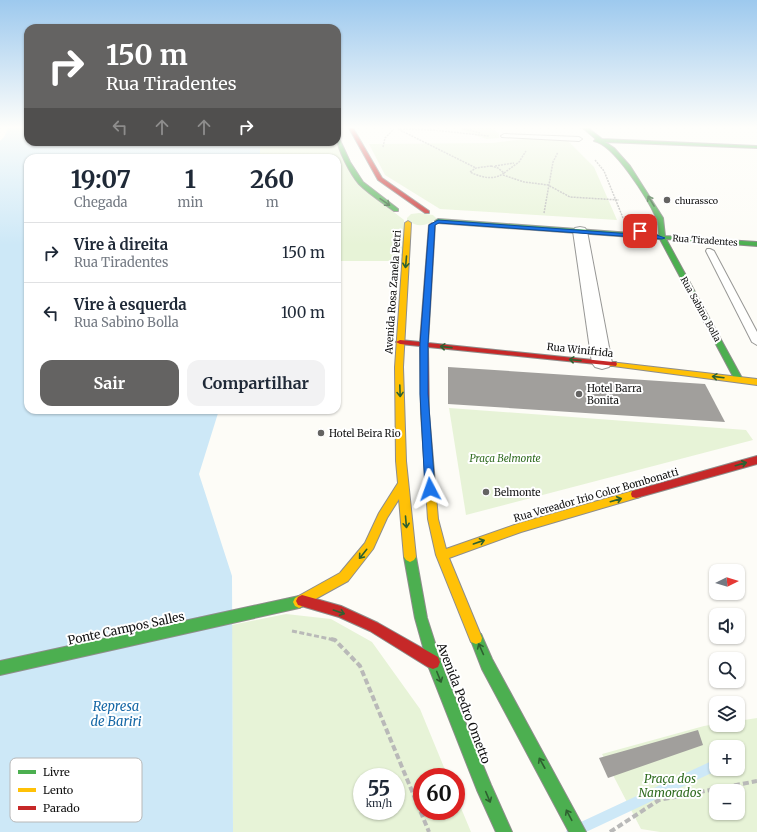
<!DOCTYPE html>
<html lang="pt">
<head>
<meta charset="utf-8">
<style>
  body { margin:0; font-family:Merriweather,serif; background:#f2f2f3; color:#1f2937; height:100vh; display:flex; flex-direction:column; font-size:15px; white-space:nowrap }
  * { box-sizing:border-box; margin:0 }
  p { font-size:13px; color:#747a83 }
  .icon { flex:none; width:22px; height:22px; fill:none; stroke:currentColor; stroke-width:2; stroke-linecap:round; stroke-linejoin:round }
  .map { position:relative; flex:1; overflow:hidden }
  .sheet { position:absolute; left:24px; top:154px; width:317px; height:260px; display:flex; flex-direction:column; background:#fff; border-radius:12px; box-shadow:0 1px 3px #0004 }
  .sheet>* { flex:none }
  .banner { position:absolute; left:24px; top:24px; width:317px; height:122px; border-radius:12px; box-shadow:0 1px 3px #0004; background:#646362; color:#fff; overflow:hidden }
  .needle { width:26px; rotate:85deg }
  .controls { position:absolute; left:709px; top:564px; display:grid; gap:8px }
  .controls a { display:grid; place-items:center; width:36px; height:36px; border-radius:8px; background:#fff; box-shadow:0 1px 3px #0004; font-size:20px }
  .speed { position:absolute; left:353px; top:768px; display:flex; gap:8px; font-size:20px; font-weight:700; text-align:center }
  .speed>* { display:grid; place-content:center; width:52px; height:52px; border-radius:50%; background:#fff; box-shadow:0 1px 3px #0004; line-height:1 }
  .speed small { font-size:10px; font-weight:400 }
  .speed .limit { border:6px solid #d22; background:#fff; color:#111 }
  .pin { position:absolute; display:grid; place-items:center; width:34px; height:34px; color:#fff; margin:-17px; border-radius:8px; box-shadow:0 2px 6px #0006 }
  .me { position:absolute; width:44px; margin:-22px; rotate:356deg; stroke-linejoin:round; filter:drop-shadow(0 0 3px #0008) }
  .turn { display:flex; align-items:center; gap:14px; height:84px; padding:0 16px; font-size:18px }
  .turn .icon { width:52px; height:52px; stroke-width:2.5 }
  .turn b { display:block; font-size:28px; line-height:34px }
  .lanes { display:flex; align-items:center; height:38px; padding:0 16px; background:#0003; justify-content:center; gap:20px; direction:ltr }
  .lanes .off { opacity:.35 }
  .eta { display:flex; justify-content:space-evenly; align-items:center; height:68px; text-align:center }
  .eta b { font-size:24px; font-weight:700; line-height:28px }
  .action { display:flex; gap:8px; margin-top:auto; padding:8px 16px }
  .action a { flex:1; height:46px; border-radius:12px; background:#646362; color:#fff; font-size:16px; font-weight:700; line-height:46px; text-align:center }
  .action a+a { background:#f2f2f3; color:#1f2937 }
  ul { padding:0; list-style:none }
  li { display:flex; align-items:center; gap:12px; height:60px; padding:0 16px; border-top:1px solid #e0e1e3 }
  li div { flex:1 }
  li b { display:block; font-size:15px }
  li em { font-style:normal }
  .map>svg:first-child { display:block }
  .green { fill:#e7f3d7; fill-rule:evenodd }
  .water { fill:#cde8f7 }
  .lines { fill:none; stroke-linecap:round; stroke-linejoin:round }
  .stream { fill:#cde8f7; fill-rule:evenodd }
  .building { fill:#a19f9c }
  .lane-casing { stroke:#979795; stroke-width:2 }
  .street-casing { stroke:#979795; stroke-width:2 }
  .fast-casing { stroke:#8e8d8b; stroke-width:2 }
  .slow-casing { stroke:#8e8d8b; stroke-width:2 }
  .jam-casing { stroke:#8e8d8b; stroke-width:2 }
  .path-far2 { stroke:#b9b9b8; stroke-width:1.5; stroke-dasharray:2 1; stroke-linecap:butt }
  .path-far1 { stroke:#b9b9b8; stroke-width:3; stroke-dasharray:5 2.5; stroke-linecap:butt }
  .path { stroke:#b9b9b8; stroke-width:4; stroke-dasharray:6 3; stroke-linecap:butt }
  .lane { fill:#fffffe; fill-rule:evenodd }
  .street { fill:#fffffe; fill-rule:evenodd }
  .fast { fill:#4caf50; fill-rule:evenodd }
  .slow { fill:#ffc107; fill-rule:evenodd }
  .jam { fill:#c62828; fill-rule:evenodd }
  .oneway { stroke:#2e6030 }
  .route { fill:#1a73e8; stroke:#114b97 }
  .poi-dot { fill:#646362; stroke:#fff; stroke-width:1.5 }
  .labels { text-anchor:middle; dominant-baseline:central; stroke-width:4; stroke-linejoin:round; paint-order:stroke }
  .far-poi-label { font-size:9px; fill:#111; stroke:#fff; text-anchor:start }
  .far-street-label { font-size:9px; fill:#111; stroke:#fff }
  .street-label { font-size:10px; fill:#111; stroke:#fff }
  .poi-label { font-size:10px; fill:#111; stroke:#fff; text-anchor:start }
  .park-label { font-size:10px; font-style:italic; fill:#2f6b1f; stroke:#fff }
  .near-street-label { font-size:12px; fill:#111; stroke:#fff }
  .near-park-label { font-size:12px; font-style:italic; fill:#2f6b1f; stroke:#fff }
  .near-water-label { font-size:13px; font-style:italic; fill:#1768a6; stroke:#fff }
  .key { fill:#fff; stroke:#b8b8b8; stroke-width:1 }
  .key-label { font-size:11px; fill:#111 }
</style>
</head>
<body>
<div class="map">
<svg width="757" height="832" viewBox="0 0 757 832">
  <rect width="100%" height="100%" fill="#fdfcf7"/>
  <g class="green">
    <polygon points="462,128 492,128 499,134 499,138 486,139 461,130"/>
    <polygon points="550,136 563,136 594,167 617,220 440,209 385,175 369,144 492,143"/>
    <polygon points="260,142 337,142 367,191 404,220 405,261 337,261 337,158 260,158"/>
    <path d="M419 213 433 215 437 219C426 226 418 228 407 220V218L411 214Z"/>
    <polygon points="449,408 746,430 753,440 466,515"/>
    <path d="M286 614 331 619 372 642 420 709 448 777H422V811H456V796L471 832H233L232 625ZM362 777H396V811H362Z"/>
    <path d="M757 718V832H660L641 829 602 754 704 726 716 724 738 725V721ZM716 747H738V769H716ZM716 791H738V813H716Z"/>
  </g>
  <polygon class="water" points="8,128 28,128 28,142 260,142 260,158 28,158 28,410 219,410 199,474 232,576 233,832 0,832 0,141 4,137"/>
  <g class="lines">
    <polygon class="stream" points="716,759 716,769 720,769 586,832 566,832 568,828"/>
  </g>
  <g class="building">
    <polygon points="448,367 705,384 725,422 448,404"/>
    <polygon points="698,730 703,745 608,778 599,758"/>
  </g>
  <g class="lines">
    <defs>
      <g id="lane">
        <polygon points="504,134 579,137 582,139 579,141 502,137 501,136"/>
        <polygon points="707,249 710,249 714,251 757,332 757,345 752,342 706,251"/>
      </g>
      <polygon id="street" points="580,227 585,228 587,231 612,363 609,367 602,369 595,367 592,363 573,231 575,228"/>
      <g id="fast">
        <path d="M583 128H588L602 139 757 146V148L605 142 614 148 630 166 663 218 665 236 757 242V246L666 239 743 380 742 382H736L735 380 660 239 438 223 435 221 438 219 659 235C658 229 659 222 656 217 648 199 614 144 594 141L596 139Z"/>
        <path d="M337 137 339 138 350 162 363 182 398 209V211H394C383 203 369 194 359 184 351 175 337 149 337 137Z"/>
        <polygon points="410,552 414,554 416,557 427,618 443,668 491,785 512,832 496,832 477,790 429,668 415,618 404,557 406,554"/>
        <polygon points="299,596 303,598 305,602 303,606 299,608 0,675 0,661"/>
        <polygon points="476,632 481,634 492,659 586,832 569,832 482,669 470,638 471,634"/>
      </g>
      <g id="slow">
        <polygon points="408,221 411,223 403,367 406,461 416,557 414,560 410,562 406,560 404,557 399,499 387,518 373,549 348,581 299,608 295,606 293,602 295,598 340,573 365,543 379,513 398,483 396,461 395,367 405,223"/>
        <polygon points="610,362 757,379 757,385 613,366 610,366 609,364"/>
        <polygon points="425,410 429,413 438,519 446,549 520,523 636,490 640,491 641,494 640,497 521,532 449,558 482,638 481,642 476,644 471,642 436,555 428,519 421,413"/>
      </g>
      <g id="jam">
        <polygon points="349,128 353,128 382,178 429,211 429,213 425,213 378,180"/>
        <polygon points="432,223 435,225 428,343 613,362 616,362 617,364 616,366 428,347 429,413 428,415 422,415 421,413 420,346 400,344 396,342 400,340 420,342 429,225"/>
        <polygon points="757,456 757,464 636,498 632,497 631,494 632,491 636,490"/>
        <polygon points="302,595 341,606 378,623 438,657 440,662 438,667 433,669 428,667 370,631 339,617 298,605 296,601 298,597"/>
      </g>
    </defs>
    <use href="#lane" class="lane-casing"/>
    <use href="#street" class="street-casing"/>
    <use href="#fast" class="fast-casing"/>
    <use href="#slow" class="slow-casing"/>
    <use href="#jam" class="jam-casing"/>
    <g class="path-far2">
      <polyline points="461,128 480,133"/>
      <polyline points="398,129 476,168"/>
      <polyline points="400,129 433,130 489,136"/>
      <polyline points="383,147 385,138 394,129"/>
      <polyline points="595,160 604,171 623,218"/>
      <path d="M491 166 498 168 504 173C494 181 480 177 470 172L476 168Z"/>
      <polyline points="495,166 514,163"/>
      <polyline points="504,173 519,162 526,151"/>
      <polyline points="503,175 524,182 548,185 570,197 619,200"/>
      <polyline points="544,213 553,162 558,152"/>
    </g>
    <polyline class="path-far1" points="292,631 335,640"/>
    <g class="path">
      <polyline points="331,639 335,640 360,666 429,832"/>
      <polyline points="610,832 659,800 757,781"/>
    </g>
    <use href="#lane" class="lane"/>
    <use href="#street" class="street"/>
    <use href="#fast" class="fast"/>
    <use href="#slow" class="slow"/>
    <use href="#jam" class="jam"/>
  </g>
  <defs><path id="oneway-shaft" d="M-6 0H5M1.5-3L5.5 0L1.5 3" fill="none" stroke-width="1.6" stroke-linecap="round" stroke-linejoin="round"/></defs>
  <g class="oneway">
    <use href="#oneway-shaft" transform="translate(651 201) rotate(-121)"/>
    <use href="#oneway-shaft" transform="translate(385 202) rotate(35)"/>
    <use href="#oneway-shaft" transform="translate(406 262) rotate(95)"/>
    <use href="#oneway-shaft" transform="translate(446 347) rotate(-174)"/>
    <use href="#oneway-shaft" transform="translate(575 360) rotate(-174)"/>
    <use href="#oneway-shaft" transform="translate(718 377) rotate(-173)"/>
    <use href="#oneway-shaft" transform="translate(400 391) rotate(88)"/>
    <use href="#oneway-shaft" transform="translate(741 464) rotate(-16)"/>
    <use href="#oneway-shaft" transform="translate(616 500) rotate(-16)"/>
    <use href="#oneway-shaft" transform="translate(406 522) rotate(85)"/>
    <use href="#oneway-shaft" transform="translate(479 542) rotate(-19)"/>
    <use href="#oneway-shaft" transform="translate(363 554) rotate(129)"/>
    <use href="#oneway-shaft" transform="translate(339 612) rotate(19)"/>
    <use href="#oneway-shaft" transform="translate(481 649) rotate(-114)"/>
    <use href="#oneway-shaft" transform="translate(439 677) rotate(68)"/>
    <use href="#oneway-shaft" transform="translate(542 763) rotate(-119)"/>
    <use href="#oneway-shaft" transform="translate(488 797) rotate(67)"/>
    <use href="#oneway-shaft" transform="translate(569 815) rotate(-118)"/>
  </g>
  <linearGradient id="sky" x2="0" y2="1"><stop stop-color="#9dc9ee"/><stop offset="0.52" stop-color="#fefefb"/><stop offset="1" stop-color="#fefefb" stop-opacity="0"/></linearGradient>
  <rect width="757" height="245" fill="url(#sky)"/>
  <polygon class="route" points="438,220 646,235 638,232 638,229 640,229 665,238 662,239 439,223 435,225 428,344 428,394 435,489 434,492 426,492 425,489 420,394 420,344 429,225"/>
  <g class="poi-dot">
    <circle cx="667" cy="200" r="4"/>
    <circle cx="579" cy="394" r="4"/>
    <circle cx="321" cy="433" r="4"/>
    <circle cx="486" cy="492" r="4"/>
  </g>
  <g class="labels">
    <g class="far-poi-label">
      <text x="675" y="200">churassco</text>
    </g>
    <g class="far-street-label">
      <text transform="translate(705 240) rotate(4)">Rua Tiradentes</text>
      <text transform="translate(701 309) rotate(61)">Rua Sabino Bolla</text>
    </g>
    <g class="street-label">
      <text transform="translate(393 292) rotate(-86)">Avenida Rosa Zanela Petri</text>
      <text transform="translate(580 350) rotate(6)">Rua Winifrida</text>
      <text transform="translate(596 495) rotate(-16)">Rua Vereador Irio Color Bombonatti</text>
    </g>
    <g class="poi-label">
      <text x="587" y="388">Hotel Barra<tspan x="587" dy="12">Bonita</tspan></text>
      <text x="329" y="433">Hotel Beira Rio</text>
      <text x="494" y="492">Belmonte</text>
    </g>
    <g class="park-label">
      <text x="505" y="458">Praça Belmonte</text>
    </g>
    <g class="near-street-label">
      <text transform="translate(126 628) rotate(-12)">Ponte Campos Salles</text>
      <text transform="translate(464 703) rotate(69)">Avenida Pedro Ometto</text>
    </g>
    <g class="near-park-label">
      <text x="670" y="778">Praça dos<tspan x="670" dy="14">Namorados</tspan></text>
    </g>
    <g class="near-water-label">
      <text x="116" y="706">Represa<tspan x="116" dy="15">de Bariri</tspan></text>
    </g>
  </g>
  <rect x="10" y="758" width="132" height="64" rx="6" class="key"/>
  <rect x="18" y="770" width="18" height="4" fill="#4caf50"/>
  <rect x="18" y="788" width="18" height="4" fill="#ffc107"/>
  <rect x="18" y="806" width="18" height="4" fill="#c62828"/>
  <g class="key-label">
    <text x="43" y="776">Livre</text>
    <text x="43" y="794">Lento</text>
    <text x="43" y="812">Parado</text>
  </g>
</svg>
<div class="controls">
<a><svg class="needle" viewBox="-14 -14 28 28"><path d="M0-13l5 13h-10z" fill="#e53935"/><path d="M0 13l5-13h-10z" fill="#747a83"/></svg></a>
<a><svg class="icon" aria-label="sound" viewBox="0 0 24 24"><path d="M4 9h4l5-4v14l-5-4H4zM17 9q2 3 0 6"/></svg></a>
<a><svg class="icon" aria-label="search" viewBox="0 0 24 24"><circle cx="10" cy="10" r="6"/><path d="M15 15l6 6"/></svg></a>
<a><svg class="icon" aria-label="layers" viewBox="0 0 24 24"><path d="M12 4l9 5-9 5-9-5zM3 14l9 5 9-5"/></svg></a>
<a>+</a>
<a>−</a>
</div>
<div class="speed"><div>55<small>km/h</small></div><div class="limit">60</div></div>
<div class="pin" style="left:640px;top:231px;background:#d93025"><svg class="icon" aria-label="arrive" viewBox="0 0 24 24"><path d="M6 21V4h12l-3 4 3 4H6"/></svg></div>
<svg class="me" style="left:430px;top:489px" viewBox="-20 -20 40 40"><path d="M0-17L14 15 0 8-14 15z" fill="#1a73e8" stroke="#fff" stroke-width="4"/></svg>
<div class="banner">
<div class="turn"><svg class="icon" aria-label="right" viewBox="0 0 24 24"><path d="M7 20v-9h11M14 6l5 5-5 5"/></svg><div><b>150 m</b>Rua Tiradentes</div></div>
<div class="lanes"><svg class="icon off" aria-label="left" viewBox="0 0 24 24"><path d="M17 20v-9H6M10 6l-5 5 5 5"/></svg><svg class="icon off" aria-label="ahead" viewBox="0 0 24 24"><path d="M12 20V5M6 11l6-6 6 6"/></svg><svg class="icon off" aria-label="ahead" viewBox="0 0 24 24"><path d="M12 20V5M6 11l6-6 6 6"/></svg><svg class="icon" aria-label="right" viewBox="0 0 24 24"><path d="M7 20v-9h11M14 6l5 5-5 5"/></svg></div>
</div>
<section class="sheet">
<div class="eta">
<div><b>19:07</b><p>Chegada</p></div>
<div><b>1</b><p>min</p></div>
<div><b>260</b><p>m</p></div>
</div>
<ul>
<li><svg class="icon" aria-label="right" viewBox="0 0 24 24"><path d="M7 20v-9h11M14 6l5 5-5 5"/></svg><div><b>Vire à direita</b><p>Rua Tiradentes</p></div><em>150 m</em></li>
<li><svg class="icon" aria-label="left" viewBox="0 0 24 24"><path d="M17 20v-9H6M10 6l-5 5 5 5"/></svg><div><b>Vire à esquerda</b><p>Rua Sabino Bolla</p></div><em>100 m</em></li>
</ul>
<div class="action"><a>Sair</a><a>Compartilhar</a></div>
</section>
</div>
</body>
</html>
